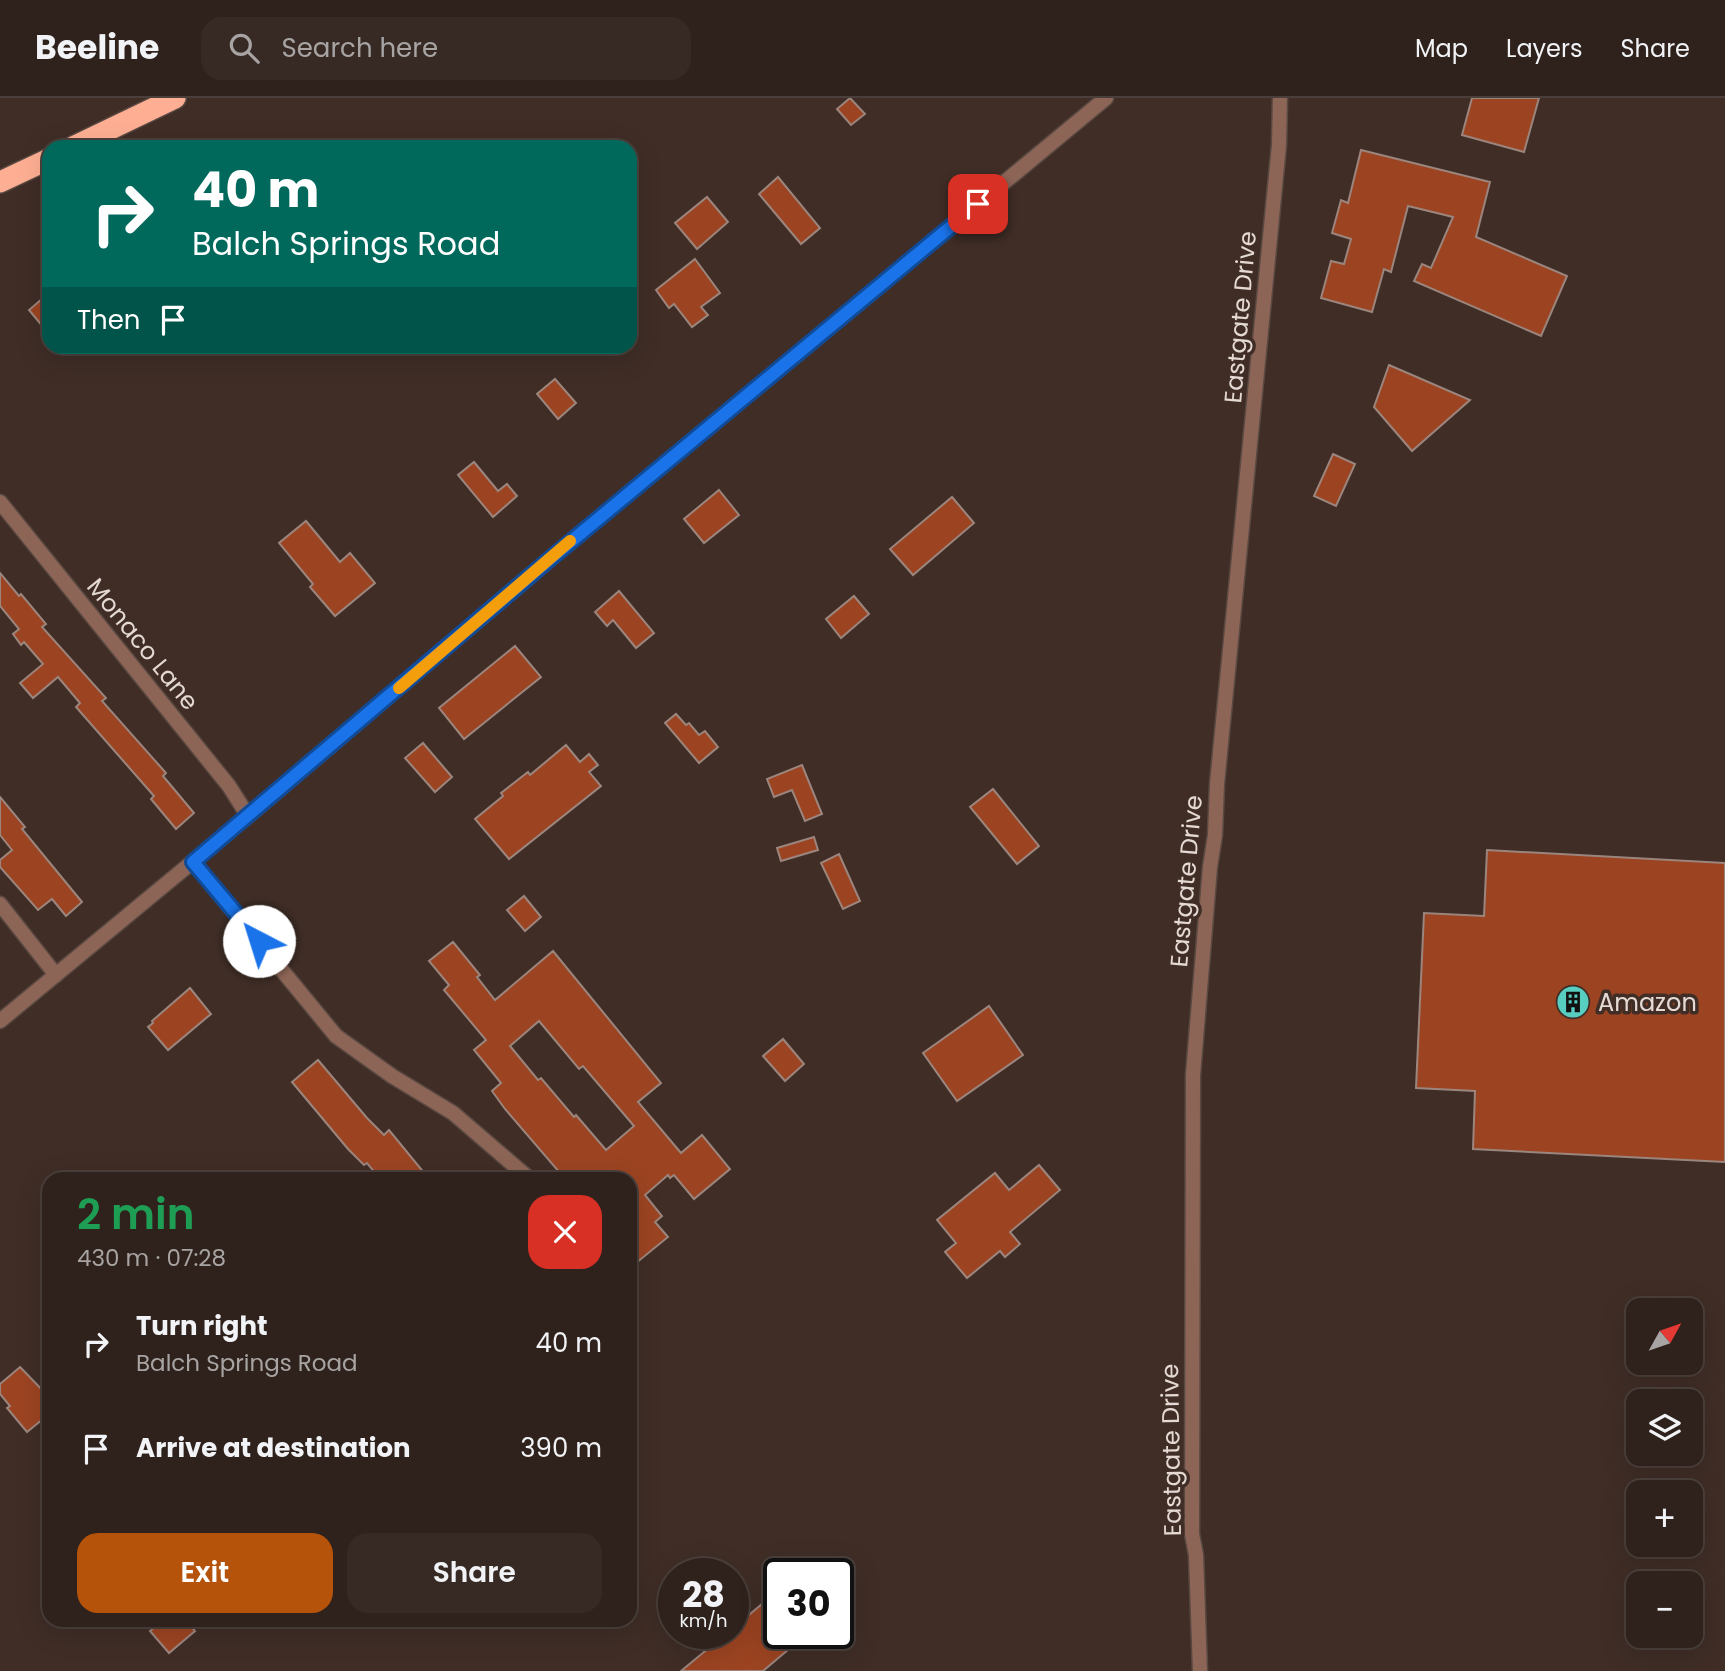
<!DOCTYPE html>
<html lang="en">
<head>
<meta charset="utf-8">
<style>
  body { margin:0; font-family:Poppins,sans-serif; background:#372a25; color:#f1f3f6; height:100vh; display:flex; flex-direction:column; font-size:26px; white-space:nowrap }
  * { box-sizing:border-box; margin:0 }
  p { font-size:23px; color:#a7a4a3 }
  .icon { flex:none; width:38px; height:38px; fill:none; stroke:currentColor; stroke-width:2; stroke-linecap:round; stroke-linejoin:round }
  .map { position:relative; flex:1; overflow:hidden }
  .drawer { position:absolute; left:42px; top:1074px; width:595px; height:455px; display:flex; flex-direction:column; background:#2f221c; border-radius:21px; box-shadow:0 7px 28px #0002,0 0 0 2px #4a3f3b }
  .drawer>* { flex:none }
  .top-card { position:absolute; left:42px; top:42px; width:595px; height:214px; border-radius:21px; box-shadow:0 7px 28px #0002,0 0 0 2px #4a3f3b; background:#00695c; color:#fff; overflow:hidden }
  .needle { width:46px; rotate:50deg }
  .controls { position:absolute; left:1626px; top:1200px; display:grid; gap:14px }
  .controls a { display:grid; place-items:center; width:77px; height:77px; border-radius:14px; background:#2f221c; box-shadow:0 7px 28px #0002,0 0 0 2px #4a3f3b; font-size:35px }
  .speed { position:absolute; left:658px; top:1460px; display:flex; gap:14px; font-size:35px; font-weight:700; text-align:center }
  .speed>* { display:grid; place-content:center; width:91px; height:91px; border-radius:50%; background:#2f221c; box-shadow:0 7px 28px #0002,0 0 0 2px #4a3f3b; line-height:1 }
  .speed small { font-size:18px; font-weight:400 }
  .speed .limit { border:4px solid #111; border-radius:10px; background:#fff; color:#111 }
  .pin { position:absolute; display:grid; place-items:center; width:60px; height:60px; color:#fff; margin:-30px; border-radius:14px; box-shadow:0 4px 10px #0006 }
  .me { position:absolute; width:77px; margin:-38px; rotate:320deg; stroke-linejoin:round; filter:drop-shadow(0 0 5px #0008) }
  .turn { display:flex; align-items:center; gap:24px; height:147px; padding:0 35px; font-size:32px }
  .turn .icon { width:91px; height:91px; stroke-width:2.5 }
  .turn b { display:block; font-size:49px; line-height:60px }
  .then { display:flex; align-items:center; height:66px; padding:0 35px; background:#0003; gap:14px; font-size:26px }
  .round { display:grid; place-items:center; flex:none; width:74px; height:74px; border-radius:21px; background:#372a25 }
  .overview { display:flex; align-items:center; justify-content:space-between; height:119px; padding:0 35px }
  h1 { font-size:42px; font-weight:600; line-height:52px; color:#1e9e55 }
  .button { display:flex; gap:14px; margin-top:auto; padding:14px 35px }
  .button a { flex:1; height:80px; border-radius:21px; background:#b45309; color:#fff; font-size:28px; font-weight:600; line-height:80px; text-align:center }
  .button a+a { background:#372a25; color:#f1f3f6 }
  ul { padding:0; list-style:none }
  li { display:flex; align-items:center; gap:21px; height:105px; padding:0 35px }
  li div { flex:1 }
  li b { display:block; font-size:26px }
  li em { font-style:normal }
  header { display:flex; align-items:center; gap:42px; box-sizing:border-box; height:98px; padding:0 35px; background:#2f221c; border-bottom:2px solid #4a3f3b }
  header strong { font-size:33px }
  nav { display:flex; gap:38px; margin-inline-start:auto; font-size:24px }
  .search { width:490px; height:63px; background:#372a25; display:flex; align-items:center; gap:18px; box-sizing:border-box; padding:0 24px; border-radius:21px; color:#a7a4a3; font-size:26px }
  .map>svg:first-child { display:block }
  .building { fill:#9c4422; stroke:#9b857d; stroke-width:2; fill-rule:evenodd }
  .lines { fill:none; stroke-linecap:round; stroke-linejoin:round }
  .minor-casing { stroke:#5a4942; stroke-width:17 }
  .tertiary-casing { stroke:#5a4942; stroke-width:17 }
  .motorway-casing { stroke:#5a4942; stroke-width:24 }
  .minor { stroke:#8d6556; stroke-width:14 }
  .tertiary { stroke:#8d6556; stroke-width:14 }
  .motorway { stroke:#feaf93; stroke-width:21 }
  .route-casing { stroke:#114b97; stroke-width:18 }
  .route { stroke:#1a73e8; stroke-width:12 }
  .slow { stroke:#f59e0b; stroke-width:12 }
  .labels { text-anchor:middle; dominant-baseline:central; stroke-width:7; stroke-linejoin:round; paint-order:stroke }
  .street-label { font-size:24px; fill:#e5d9d4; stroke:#3f2d26 }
  .poi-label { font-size:24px; fill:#e5d9d4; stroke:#3f2d26; text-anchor:start }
</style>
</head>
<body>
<header>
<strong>Beeline</strong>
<div class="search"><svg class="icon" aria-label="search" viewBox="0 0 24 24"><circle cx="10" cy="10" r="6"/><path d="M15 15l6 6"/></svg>Search here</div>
<nav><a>Map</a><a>Layers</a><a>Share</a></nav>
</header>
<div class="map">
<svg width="1725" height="1573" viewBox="0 0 1725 1573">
  <rect width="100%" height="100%" fill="#3f2d26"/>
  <g class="building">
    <polygon points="850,0 865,16 851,27 837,11"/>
    <polygon points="1472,0 1539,0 1524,54 1462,37"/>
    <polygon points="1361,52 1490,84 1476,139 1567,178 1541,238 1414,183 1422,166 1431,170 1453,119 1408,108 1391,174 1384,171 1372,214 1321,200 1331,163 1344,166 1351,141 1332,135 1341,102 1348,105"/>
    <polygon points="778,79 820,130 801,146 759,96"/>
    <polygon points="707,99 728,124 697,151 675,125"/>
    <polygon points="695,161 720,195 701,209 708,217 692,229 674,206 669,210 656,192"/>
    <polygon points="49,195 49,236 29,212"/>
    <polygon points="1389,267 1470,302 1412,353 1374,309"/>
    <polygon points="555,281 576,305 558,321 537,296"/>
    <polygon points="1333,356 1355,366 1336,408 1314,398"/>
    <polygon points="474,364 498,393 507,386 517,398 493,419 458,377"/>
    <polygon points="719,392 739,417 704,445 684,421"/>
    <polygon points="952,399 974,425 913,477 890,451"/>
    <polygon points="306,423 340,464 350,455 375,485 335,518 310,489 313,486 279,445"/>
    <polygon points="0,475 19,498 21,496 46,526 42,529 106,600 102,603 166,675 163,678 194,715 176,731 151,701 154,698 76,609 80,605 58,579 33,600 20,585 43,566 24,544 21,547 13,536 19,531 0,508"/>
    <polygon points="619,493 654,535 636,550 613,522 607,528 595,514"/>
    <polygon points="854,498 869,516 841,540 826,521"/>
    <polygon points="515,548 541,579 464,641 439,610"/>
    <polygon points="676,616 686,627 689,625 699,637 705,633 718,649 699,665 665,625"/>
    <polygon points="423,645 452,679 435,694 405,660"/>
    <polygon points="566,647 580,664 589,656 598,667 589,674 601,688 509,761 475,721 503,698 501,695 528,674 530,677"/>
    <polygon points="802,667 822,716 805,723 792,692 774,699 767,681"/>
    <polygon points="993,691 1039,748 1017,766 970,709"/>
    <polygon points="0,699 25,729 22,731 82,804 66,818 52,801 38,812 0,769 0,762 12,752 0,737"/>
    <polygon points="814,739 818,752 781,763 777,750"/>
    <polygon points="1487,752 1725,765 1725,1064 1473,1051 1475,993 1416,990 1424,815 1484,818"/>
    <polygon points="839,756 860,803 843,811 821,765"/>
    <polygon points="524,798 541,819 525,833 507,812"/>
    <path d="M453 844 480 877 477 879 495 902 553 853 661 985 638 1004 681 1055 702 1037 730 1071 694 1101 674 1077 670 1080 668 1077 645 1097 662 1118 655 1124 668 1139 630 1170V1082H566L505 1011 492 993 501 985 474 952 486 942 444 892 449 887 429 863ZM539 923 579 971 583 968 634 1028 606 1052 576 1017 574 1019 541 980 538 982 510 948Z"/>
    <polygon points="190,890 211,916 168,952 148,929 153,925 152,923"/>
    <polygon points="989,908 1023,957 957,1003 923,955"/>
    <polygon points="783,941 804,966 785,983 763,958"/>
    <polygon points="318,962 367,1020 384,1037 389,1032 430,1082 381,1082 367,1065 364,1067 348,1051 292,984"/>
    <polygon points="1039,1067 1060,1092 1010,1134 1020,1146 1005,1159 1000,1153 967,1180 945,1154 956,1145 937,1122 995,1075 1009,1092"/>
    <polygon points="20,1269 49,1299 49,1316 27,1334 7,1310 10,1308 0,1296 0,1286"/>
    <polygon points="779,1492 779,1535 808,1535 763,1573 681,1573 727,1535 733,1535 733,1530"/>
    <polygon points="163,1522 186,1522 195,1533 169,1555 150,1533"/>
  </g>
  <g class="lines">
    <defs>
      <g id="minor">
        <polyline points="0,404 229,688 248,718"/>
        <polyline points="193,764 336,938 392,978 453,1015 531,1082"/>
        <polyline points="0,806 56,877"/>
      </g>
      <g id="tertiary">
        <polyline points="0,923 248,718 551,460 1106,0"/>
        <polyline points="1200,1573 1196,1457 1192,1436 1193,977 1210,769 1215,737 1217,686 1279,47 1280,0"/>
      </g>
      <g id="motorway">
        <polyline points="73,49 175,0"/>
        <polyline points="0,84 49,61"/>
      </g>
    </defs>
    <use href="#minor" class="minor-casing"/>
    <use href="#tertiary" class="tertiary-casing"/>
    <use href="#motorway" class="motorway-casing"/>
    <use href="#minor" class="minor"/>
    <use href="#tertiary" class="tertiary"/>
    <use href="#motorway" class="motorway"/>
  </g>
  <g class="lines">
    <defs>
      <polyline id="route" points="259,843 193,764 551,460 978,106"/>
    </defs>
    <use href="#route" class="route-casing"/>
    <use href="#route" class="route"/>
    <polyline class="slow" points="399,590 570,443"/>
  </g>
  <defs>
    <symbol id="building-disc" viewBox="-11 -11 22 22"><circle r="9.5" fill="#58cec0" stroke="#3f2d26"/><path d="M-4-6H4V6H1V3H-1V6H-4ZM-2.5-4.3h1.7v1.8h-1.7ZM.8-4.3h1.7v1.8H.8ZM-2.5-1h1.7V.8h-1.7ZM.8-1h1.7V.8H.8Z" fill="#111"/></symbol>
  </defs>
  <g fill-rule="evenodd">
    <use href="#building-disc" x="1554" y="885" width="38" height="38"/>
  </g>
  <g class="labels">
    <g class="street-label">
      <text transform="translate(1240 219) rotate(-85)">Eastgate Drive</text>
      <text transform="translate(143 546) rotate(51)">Monaco Lane</text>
      <text transform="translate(1186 783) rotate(-85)">Eastgate Drive</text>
      <text transform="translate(1171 1352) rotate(-91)">Eastgate Drive</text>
    </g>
    <g class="poi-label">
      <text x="1598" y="904">Amazon</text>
    </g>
  </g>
</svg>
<div class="controls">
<a><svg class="needle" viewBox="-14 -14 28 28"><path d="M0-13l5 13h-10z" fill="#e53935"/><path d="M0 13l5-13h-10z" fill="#a7a4a3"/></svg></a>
<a><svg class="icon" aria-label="layers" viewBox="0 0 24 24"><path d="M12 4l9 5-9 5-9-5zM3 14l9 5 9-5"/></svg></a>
<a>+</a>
<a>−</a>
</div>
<div class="speed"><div>28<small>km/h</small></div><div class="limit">30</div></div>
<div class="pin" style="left:978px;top:106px;background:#d93025"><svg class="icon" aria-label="arrive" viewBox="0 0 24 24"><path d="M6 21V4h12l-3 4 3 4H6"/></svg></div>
<svg class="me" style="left:259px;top:843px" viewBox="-20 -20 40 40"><circle r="19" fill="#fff"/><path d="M0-13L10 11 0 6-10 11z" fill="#1a73e8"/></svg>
<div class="top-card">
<div class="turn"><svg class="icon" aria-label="right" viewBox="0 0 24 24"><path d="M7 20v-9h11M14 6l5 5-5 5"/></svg><div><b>40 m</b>Balch Springs Road</div></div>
<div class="then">Then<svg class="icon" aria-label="arrive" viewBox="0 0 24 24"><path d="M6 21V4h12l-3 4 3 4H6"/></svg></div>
</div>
<section class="drawer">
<div class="overview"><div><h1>2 min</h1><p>430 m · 07:28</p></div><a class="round" style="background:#d93025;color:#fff"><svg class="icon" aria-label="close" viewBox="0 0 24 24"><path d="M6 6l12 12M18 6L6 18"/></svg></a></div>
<ul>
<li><svg class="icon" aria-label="right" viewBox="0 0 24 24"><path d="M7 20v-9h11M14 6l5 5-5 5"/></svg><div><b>Turn right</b><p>Balch Springs Road</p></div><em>40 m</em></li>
<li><svg class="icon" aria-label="arrive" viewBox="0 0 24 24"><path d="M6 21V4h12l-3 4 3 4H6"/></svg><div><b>Arrive at destination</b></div><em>390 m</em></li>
</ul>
<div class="button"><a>Exit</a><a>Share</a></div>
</section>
</div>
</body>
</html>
